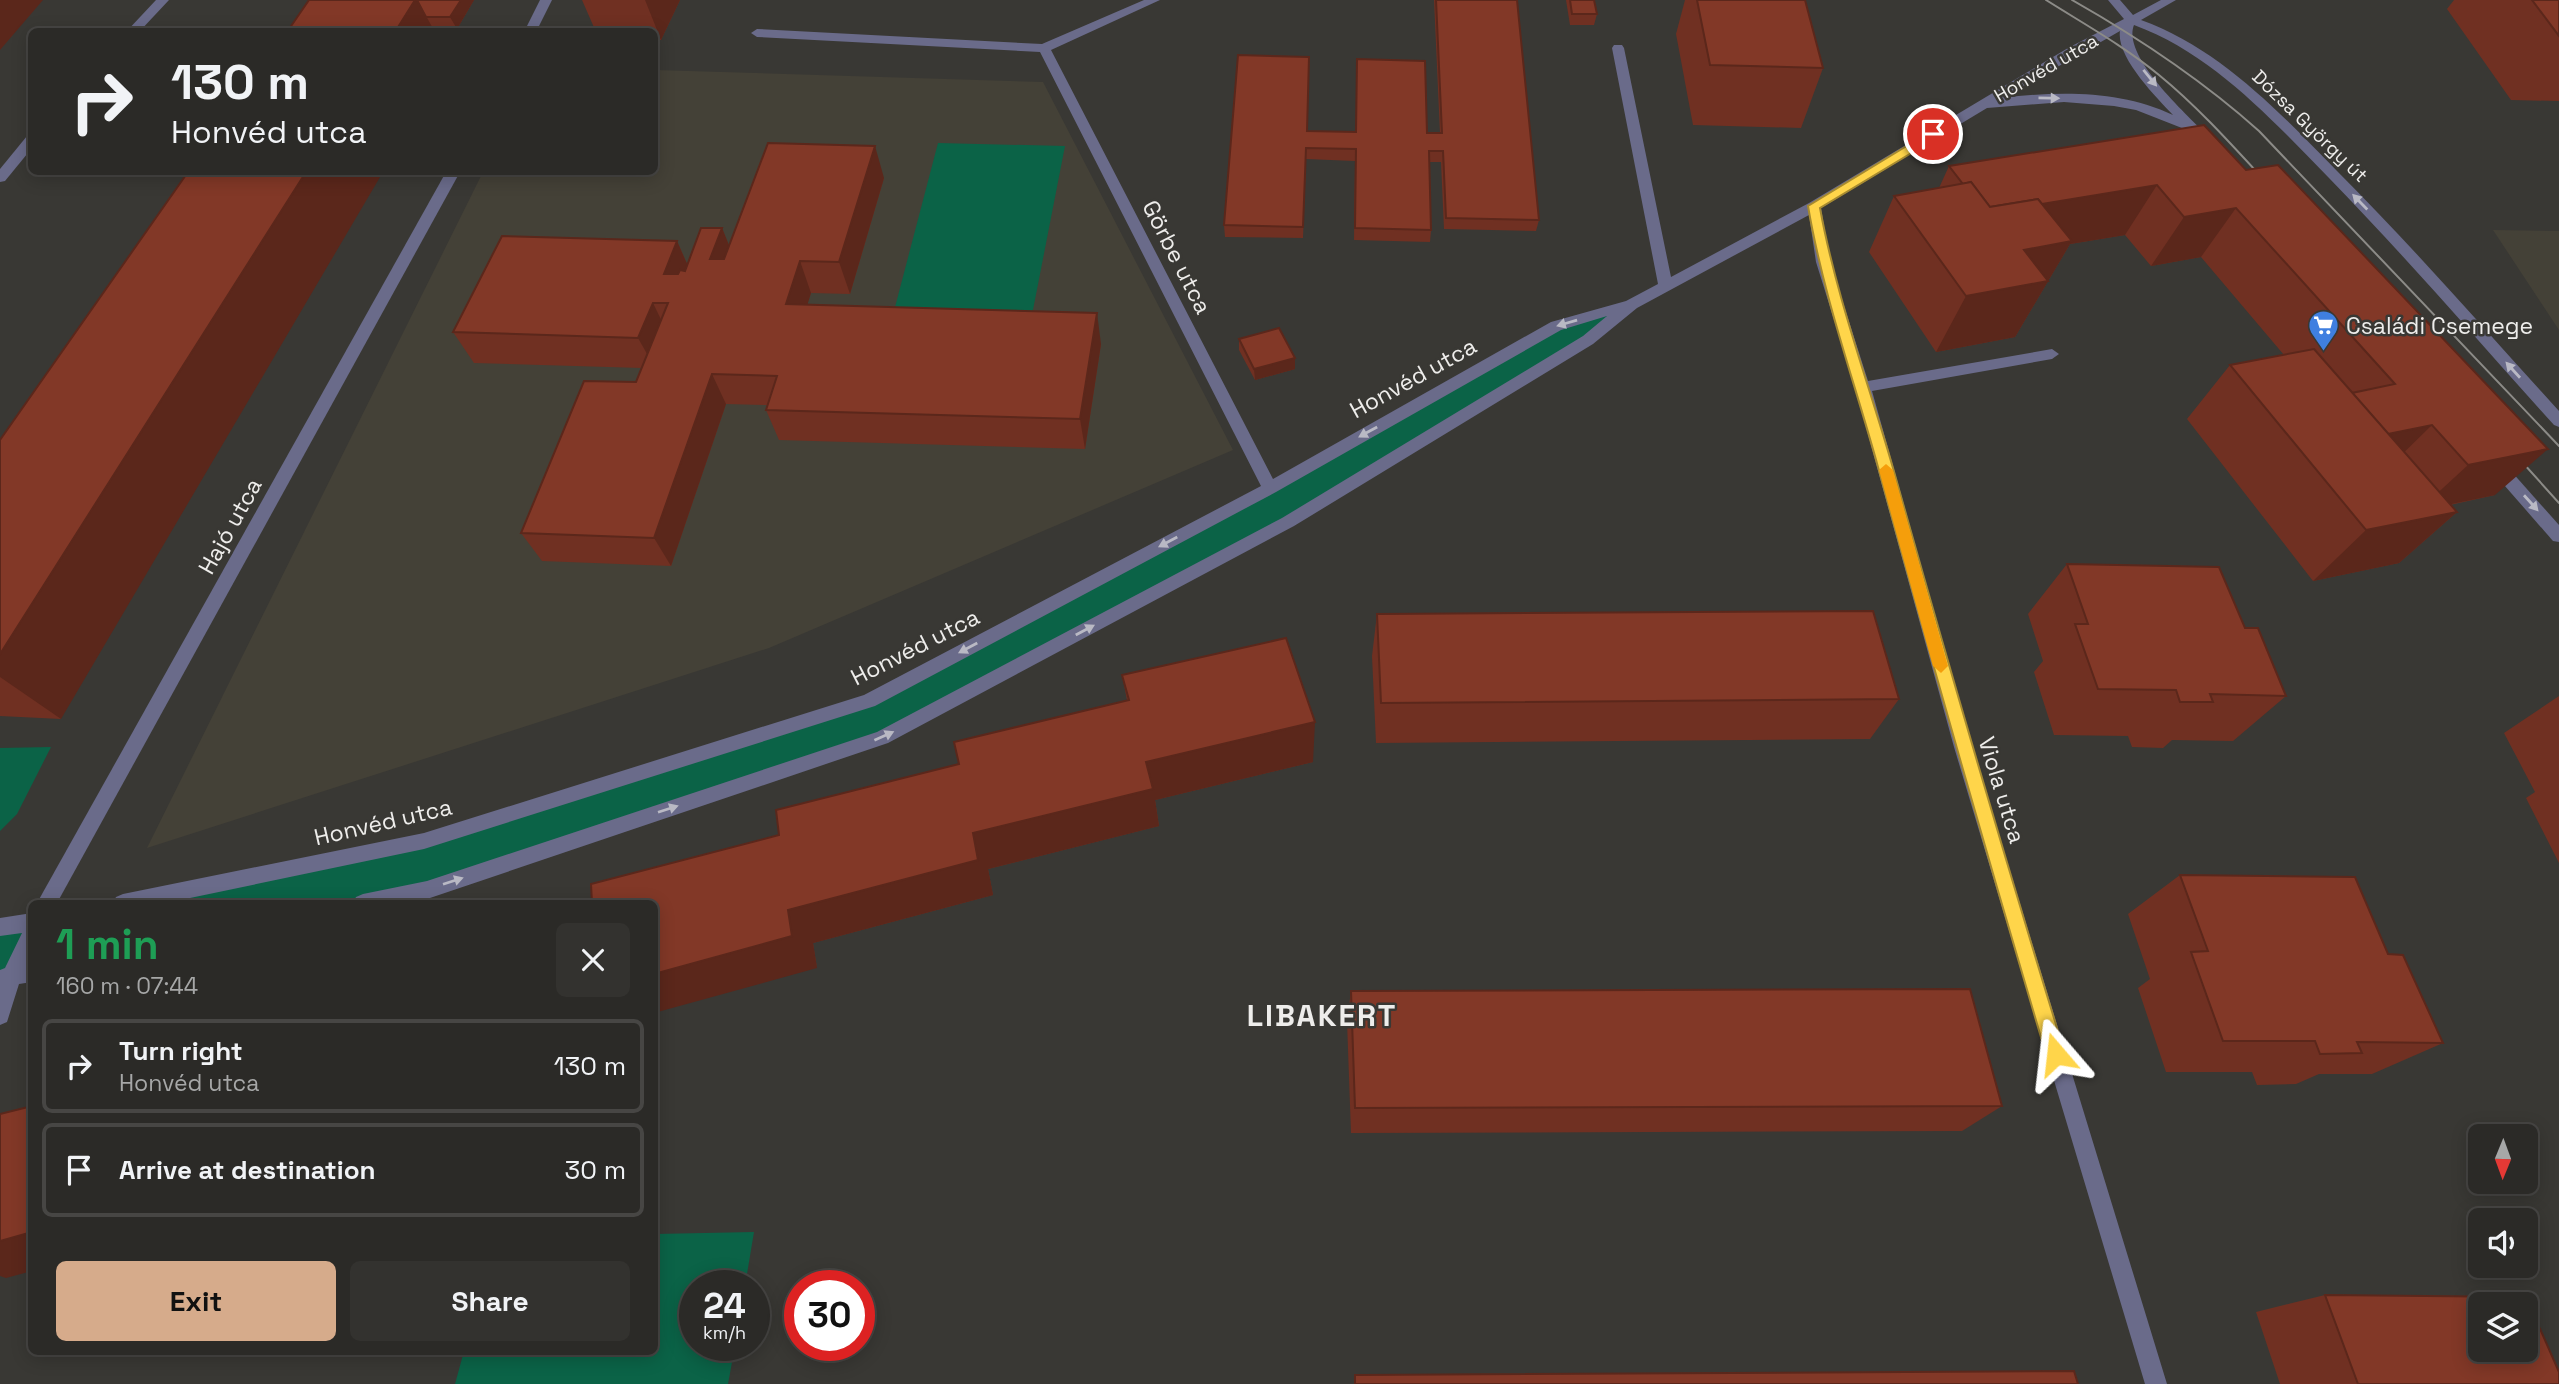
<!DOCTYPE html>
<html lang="en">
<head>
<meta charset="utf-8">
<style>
  body { margin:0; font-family:"Space Grotesk",sans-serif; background:#33322f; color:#f1f3f6; height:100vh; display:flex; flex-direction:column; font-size:26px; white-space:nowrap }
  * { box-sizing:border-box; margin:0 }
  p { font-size:23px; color:#a6a7a7 }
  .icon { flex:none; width:38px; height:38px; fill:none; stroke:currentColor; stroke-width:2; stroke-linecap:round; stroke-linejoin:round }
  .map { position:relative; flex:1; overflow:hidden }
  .panel { position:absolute; left:28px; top:900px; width:630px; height:455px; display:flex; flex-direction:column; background:#2b2a27; border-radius:10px; box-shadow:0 4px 18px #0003,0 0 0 2px #474644 }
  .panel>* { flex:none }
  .banner { position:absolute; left:28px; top:28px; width:630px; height:147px; border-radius:10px; box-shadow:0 4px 18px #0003,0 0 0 2px #474644; background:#2b2a27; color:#f1f3f6; overflow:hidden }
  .needle { width:46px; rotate:181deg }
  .buttons { position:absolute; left:2468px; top:1124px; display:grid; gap:14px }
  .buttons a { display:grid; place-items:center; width:70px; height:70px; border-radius:10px; background:#2b2a27; box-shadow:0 4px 18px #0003,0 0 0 2px #474644; font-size:35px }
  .speed { position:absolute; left:679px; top:1270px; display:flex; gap:14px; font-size:35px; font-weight:700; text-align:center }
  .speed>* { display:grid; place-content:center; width:91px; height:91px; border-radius:50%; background:#2b2a27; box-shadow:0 4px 18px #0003,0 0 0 2px #474644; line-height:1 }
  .speed small { font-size:18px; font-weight:400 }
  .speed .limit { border:10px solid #d22; background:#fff; color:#111 }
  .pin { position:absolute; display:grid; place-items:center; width:60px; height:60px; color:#fff; margin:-30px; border:4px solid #fff; border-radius:50%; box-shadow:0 2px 7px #0007 }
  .me { position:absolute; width:77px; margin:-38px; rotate:343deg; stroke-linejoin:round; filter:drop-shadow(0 0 5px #0008) }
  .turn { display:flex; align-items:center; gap:24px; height:147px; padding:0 28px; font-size:32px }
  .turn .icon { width:91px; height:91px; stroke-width:2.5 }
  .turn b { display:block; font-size:49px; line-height:60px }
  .round { display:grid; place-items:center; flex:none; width:74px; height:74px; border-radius:10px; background:#33322f }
  .summary { display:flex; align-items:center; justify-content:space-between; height:119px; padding:0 28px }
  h1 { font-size:42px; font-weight:700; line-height:52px; color:#1e9e55 }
  .action { display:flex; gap:14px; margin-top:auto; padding:14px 28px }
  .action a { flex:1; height:80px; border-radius:10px; background:#d6ab8b; color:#111; font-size:28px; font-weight:700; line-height:80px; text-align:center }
  .action a+a { background:#33322f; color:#f1f3f6 }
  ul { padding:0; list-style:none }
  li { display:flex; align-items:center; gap:21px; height:94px; margin:0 14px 10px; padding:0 14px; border:4px solid #474644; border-radius:10px }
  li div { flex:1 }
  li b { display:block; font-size:26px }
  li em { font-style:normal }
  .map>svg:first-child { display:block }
  .built { fill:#444137 }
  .green { fill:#0b6347 }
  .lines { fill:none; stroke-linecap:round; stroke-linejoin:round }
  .minor { fill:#6a6b8a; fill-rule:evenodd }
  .tram { stroke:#8c8b87; stroke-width:2 }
  .wall { fill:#703022 }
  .shaded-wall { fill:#5b271b }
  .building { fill:#823827; stroke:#5b271b; stroke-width:2; fill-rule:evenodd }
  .oneway { fill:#b9b9c4 }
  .route { fill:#ffd54a; stroke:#a68a30; stroke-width:2 }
  .slow { fill:#f59e0b }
  .labels { text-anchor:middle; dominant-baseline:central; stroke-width:5; stroke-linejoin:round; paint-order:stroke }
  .far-street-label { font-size:19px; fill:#eeedeb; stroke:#393834 }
  .street-label { font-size:23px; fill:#eeedeb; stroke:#393834 }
  .poi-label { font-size:23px; fill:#eeedeb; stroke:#393834; text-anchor:start }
  .district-label { font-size:30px; font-weight:bold; letter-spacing:2px; fill:#eeedeb; stroke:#393834 }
</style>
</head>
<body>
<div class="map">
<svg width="2559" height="1384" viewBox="0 0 2559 1384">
  <rect width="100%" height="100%" fill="#393834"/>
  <g class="built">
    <polygon points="655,70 1043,82 1233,450 769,648 147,848 483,172 654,172"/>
    <polygon points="2493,230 2559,231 2559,330"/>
  </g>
  <g class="green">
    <polygon points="938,143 1065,146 1032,315 894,311"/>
    <polygon points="1632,304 1588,340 1288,522 882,738 363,903 123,903 424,841 869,701 1556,326"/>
    <polygon points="51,747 17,814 0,831 0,748"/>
    <polygon points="31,922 31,972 0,979 0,928"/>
    <polygon points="754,1232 745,1286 695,1286 695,1346 735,1346 728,1384 455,1384 464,1351 654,1351 655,1234"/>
  </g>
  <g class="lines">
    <g class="minor">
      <polygon points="156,0 169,0 139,32 126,32"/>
      <polygon points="540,0 552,0 536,32 524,32"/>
      <path d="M1144 0H1160L1051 50 1273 479 1551 322 1626 301 1658 284 1612 48 1614 45H1622L1624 48 1671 277 1809 203 2068 48 2124 19 2108 0H2120L2133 15 2161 0H2176L2141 20C2221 49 2280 113 2338 172 2415 249 2486 331 2559 411V427L2554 425C2479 342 2406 257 2329 178 2271 119 2213 54 2134 25 2121 57 2191 118 2212 140V146H2202L2187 130 2136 110 2114 106 2064 102 1987 108 1821 208 1830 262 1868 381 2052 349 2059 354 2052 359 1872 391 1972 747 2167 1384H2145L1954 747 1855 387 1816 262 1809 215 1637 308 1593 344 1294 526 888 743 427 899 406 903H353L356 897 363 894 427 881 877 732 1282 518 1583 336 1607 316 1561 330 1276 492 875 706 424 849 166 903H113L116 897 123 894 424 833 864 695 1261 486 1040 52 757 37 751 33 757 29 1042 44ZM2120 31C2116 57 2156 97 2173 115 2121 90 2058 91 2003 98Z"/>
      <polygon points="32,135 32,148 5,181 0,182 0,169 27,136"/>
      <polygon points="446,172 460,172 57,903 37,903"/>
      <polygon points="2497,460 2503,462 2559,525 2559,542 2553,541 2491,470 2489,466 2491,462"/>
      <polygon points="32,913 32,955 27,964 32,963 32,982 19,984 7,1022 0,1025 0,970 5,968 22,933 0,936 0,918"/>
    </g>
    <g class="tram">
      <path d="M2046 0C2084 24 2124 46 2159 75 2198 107 2232 145 2266 182"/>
      <path d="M2072 0C2139 38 2202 80 2259 131L2559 446"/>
      <polyline points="2514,453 2559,503"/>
    </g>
  </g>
  <g class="wall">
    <polygon points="309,0 474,0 457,29 433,28 435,32"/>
    <polygon points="582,0 680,0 661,40 654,40 654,32 596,32"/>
    <polygon points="1434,0 1517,0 1539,220 1536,231 1444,229 1441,162 1429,162 1431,230 1430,242 1354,240 1355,161 1306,159 1303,238 1225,237 1224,225 1307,131 1440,133"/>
    <polygon points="1566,0 1594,0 1597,14 1594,25 1570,25"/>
    <polygon points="1685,0 1805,0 1823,68 1801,128 1693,125 1676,34"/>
    <polygon points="2454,0 2559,0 2559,101 2511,100 2447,9"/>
    <polygon points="2204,125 2495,495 2450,505 2457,512 2399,563 2313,581 2187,419 2230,365 2284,355 2201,257 2151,266 2125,235 2070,244 2015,337 1936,352 1869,252 1894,196 1939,188 1949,166"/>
    <polygon points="884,178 850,294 811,293 807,304 1101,344 1085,449 779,440 766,410 767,405 726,404 671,566 542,561 521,533 636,382 642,368 474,363 453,332 677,241 687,264 722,228 729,246"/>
    <polygon points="1239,339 1295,369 1255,380 1239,350"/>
    <polygon points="0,440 61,719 0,716"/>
    <polygon points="2067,564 2245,628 2286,696 2233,741 2172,740 2163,748 2132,747 2128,736 2054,735 2034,672 2043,661 2028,614"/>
    <polygon points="1377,614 1899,699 1870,739 1376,743 1372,656"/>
    <polygon points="1122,675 1313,762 1155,800 1159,826 988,869 993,895 813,943 817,968 779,835 959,764 1127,700"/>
    <polygon points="2559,696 2559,863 2526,798 2535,792 2504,733"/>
    <polygon points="2180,875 2388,954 2443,1043 2372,1074 2319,1074 2296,1084 2257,1085 2252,1072 2166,1072 2138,988 2150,979 2128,914"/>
    <polygon points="1351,991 2002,1106 1962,1131 1351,1133 1347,1021"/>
    <polygon points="2325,1295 2559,1384 2280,1384 2256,1312"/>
  </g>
  <g class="shaded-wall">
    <polygon points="0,0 43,0 0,50"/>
    <polygon points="415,0 417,0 435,32 395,32"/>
    <polygon points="461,0 474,0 457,29 450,17"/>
    <polygon points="645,0 680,0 661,40"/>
    <polygon points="875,146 884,178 850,294 839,262"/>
    <polygon points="306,172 383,172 61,719 0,677 0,654"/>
    <polygon points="2157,185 2125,235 2070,244 2015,337 1936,352 1966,296 1986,214"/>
    <polygon points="2236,208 2201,257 2151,266 2184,217"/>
    <polygon points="722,228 735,260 710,259"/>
    <polygon points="677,241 691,273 679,305 664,274"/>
    <polygon points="800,261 811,293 798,335 786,304"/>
    <polygon points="653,303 668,334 655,368 638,338"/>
    <polygon points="1097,313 1101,344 1085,449 1080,419"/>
    <polygon points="1295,358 1295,369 1255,380 1254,369"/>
    <polygon points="712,374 726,404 671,566 654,538"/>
    <polygon points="2432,425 2384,472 2378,436"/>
    <polygon points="2548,449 2495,495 2418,511 2468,465"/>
    <polygon points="2457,512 2399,563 2313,581 2366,530"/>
    <polygon points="1315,722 1313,762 1155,800 1159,826 988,869 993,895 813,943 817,968 654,1013 654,974 788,910 1146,762"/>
    <polygon points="32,1232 32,1271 6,1278 0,1276 0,1241"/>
  </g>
  <g class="building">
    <polygon points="309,0 415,0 395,32 287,32"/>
    <polygon points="417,0 461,0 450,17 426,17"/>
    <polygon points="1436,0 1517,0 1539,220 1446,218 1443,151 1429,151 1431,230 1355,228 1356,149 1306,148 1303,227 1224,225 1238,55 1309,57 1307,131 1356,132 1357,59 1425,61 1427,133 1442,133"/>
    <polygon points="1570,0 1594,0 1597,14 1572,14"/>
    <polygon points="1697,0 1805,0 1823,68 1710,65"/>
    <polygon points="2532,0 2559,0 2559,36"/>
    <polygon points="2204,125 2246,170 2278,165 2548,449 2468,465 2432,425 2388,434 2352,393 2395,384 2236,208 2184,217 2157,185 2042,204 2038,199 1990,207 1971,182 1963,184 1949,166"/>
    <polygon points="768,143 875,146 839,262 800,261 786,304 1097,313 1080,419 766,410 777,376 712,374 654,538 521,533 584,381 636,382 668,303 653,303 638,338 453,332 502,236 677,241 664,274 678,274 680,270 685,271 701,228 722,228 710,259 724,259"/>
    <polygon points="188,172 306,172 0,654 0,440"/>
    <polygon points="1971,182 1990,207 2038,199 2072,241 2024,250 2048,281 1966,296 1894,196"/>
    <polygon points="1279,328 1295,358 1254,369 1239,339"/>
    <polygon points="2314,349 2457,512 2366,530 2230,365"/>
    <polygon points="2067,564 2219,567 2245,628 2258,628 2286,696 2210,694 2213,702 2180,702 2176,690 2098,689 2075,624 2088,624"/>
    <polygon points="1873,611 1899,699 1381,703 1377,614"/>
    <polygon points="1286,638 1315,722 1146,762 1153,789 973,833 978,860 788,910 792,936 654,974 654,903 592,903 591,884 779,835 776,810 959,764 954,742 1129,700 1122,675"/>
    <polygon points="2180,875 2355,877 2388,954 2403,955 2443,1043 2357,1042 2362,1053 2320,1054 2315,1041 2223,1041 2191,952 2208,951"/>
    <polygon points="1970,989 2002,1106 1355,1108 1351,991"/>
    <polygon points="32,1106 32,1232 0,1241 0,1114"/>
    <path d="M2325 1295 2526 1297 2559 1372V1384H2358ZM2480 1304H2525V1349H2480Z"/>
    <polygon points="2074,1371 2078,1384 1355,1384 1355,1375"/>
  </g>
  <defs><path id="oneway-solid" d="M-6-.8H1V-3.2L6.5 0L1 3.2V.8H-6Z" transform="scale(1.75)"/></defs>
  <g class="oneway">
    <use href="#oneway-solid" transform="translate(2150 78) rotate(51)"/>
    <use href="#oneway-solid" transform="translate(2049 98) rotate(1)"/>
    <use href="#oneway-solid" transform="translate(2360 202) rotate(-134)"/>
    <use href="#oneway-solid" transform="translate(1567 323) rotate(164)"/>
    <use href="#oneway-solid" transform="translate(2513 370) rotate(-132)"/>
    <use href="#oneway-solid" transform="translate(1368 432) rotate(151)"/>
    <use href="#oneway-solid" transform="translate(2531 503) rotate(48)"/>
    <use href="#oneway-solid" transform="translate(1168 542) rotate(152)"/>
    <use href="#oneway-solid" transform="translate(1085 630) rotate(-28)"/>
    <use href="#oneway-solid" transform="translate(968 648) rotate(152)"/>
    <use href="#oneway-solid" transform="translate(884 736) rotate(-24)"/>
    <use href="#oneway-solid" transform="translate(668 809) rotate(-18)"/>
    <use href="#oneway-solid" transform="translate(453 881) rotate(-18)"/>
  </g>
  <path class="route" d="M1933 130 1938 131V137L1820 208C1836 296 1868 381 1893 468 1948 664 2005 859 2065 1054L2062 1060 2056 1063 2049 1060 2046 1054C1988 859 1932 663 1878 467 1854 380 1823 295 1808 206Z"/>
  <polygon class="slow" points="1886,464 1893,470 1948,666 1941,673 1933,666 1879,470"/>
  <defs>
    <symbol id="supermarket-pin" viewBox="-11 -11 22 30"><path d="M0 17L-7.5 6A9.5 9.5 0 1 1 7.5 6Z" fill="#3f7fe0" stroke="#393834"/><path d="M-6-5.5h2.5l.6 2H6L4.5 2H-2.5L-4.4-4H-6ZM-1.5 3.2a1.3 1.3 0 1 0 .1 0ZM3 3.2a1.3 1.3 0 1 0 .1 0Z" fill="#fff"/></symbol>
  </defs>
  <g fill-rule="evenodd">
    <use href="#supermarket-pin" x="2306" y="308" width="35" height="47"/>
  </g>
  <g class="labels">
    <g class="far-street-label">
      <text transform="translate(2046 68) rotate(-30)">Honvéd utca</text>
      <text transform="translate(2310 126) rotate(44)">Dózsa György út</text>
    </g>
    <g class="street-label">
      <text transform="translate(1177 257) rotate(63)">Görbe utca</text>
      <text transform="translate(1413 378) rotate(-29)">Honvéd utca</text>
      <text transform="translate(230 526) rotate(-61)">Hajó utca</text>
      <text transform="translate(915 647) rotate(-27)">Honvéd utca</text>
      <text transform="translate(2002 790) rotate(73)">Viola utca</text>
      <text transform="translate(383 822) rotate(-13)">Honvéd utca</text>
    </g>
    <g class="poi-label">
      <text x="2346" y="326">Családi Csemege</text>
    </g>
    <g class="district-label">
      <text x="1322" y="1015">LIBAKERT</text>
    </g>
  </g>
</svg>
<div class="buttons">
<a><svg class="needle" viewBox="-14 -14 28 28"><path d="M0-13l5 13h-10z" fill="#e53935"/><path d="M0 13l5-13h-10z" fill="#a6a7a7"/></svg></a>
<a><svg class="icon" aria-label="sound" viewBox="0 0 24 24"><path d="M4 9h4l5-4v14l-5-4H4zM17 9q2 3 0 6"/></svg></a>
<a><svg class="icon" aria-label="layers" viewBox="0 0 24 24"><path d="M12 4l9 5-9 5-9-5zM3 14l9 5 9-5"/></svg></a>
</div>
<div class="speed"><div>24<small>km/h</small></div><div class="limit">30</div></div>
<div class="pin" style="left:1933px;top:134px;background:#d93025"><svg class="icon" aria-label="arrive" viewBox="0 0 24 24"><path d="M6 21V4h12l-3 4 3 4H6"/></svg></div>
<svg class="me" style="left:2056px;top:1054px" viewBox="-20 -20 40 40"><path d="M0-17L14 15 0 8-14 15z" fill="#ffd54a" stroke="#fff" stroke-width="4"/></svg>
<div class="banner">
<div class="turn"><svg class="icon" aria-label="right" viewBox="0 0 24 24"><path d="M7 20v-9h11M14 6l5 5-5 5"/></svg><div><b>130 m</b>Honvéd utca</div></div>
</div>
<section class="panel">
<div class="summary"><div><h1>1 min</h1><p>160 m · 07:44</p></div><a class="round"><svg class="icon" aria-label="close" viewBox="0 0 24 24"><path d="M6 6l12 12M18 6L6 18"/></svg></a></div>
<ul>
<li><svg class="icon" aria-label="right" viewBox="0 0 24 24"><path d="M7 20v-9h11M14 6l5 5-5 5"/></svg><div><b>Turn right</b><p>Honvéd utca</p></div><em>130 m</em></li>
<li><svg class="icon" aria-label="arrive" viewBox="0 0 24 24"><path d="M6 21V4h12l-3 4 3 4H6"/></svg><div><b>Arrive at destination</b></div><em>30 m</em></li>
</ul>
<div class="action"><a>Exit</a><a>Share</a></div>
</section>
</div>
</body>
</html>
